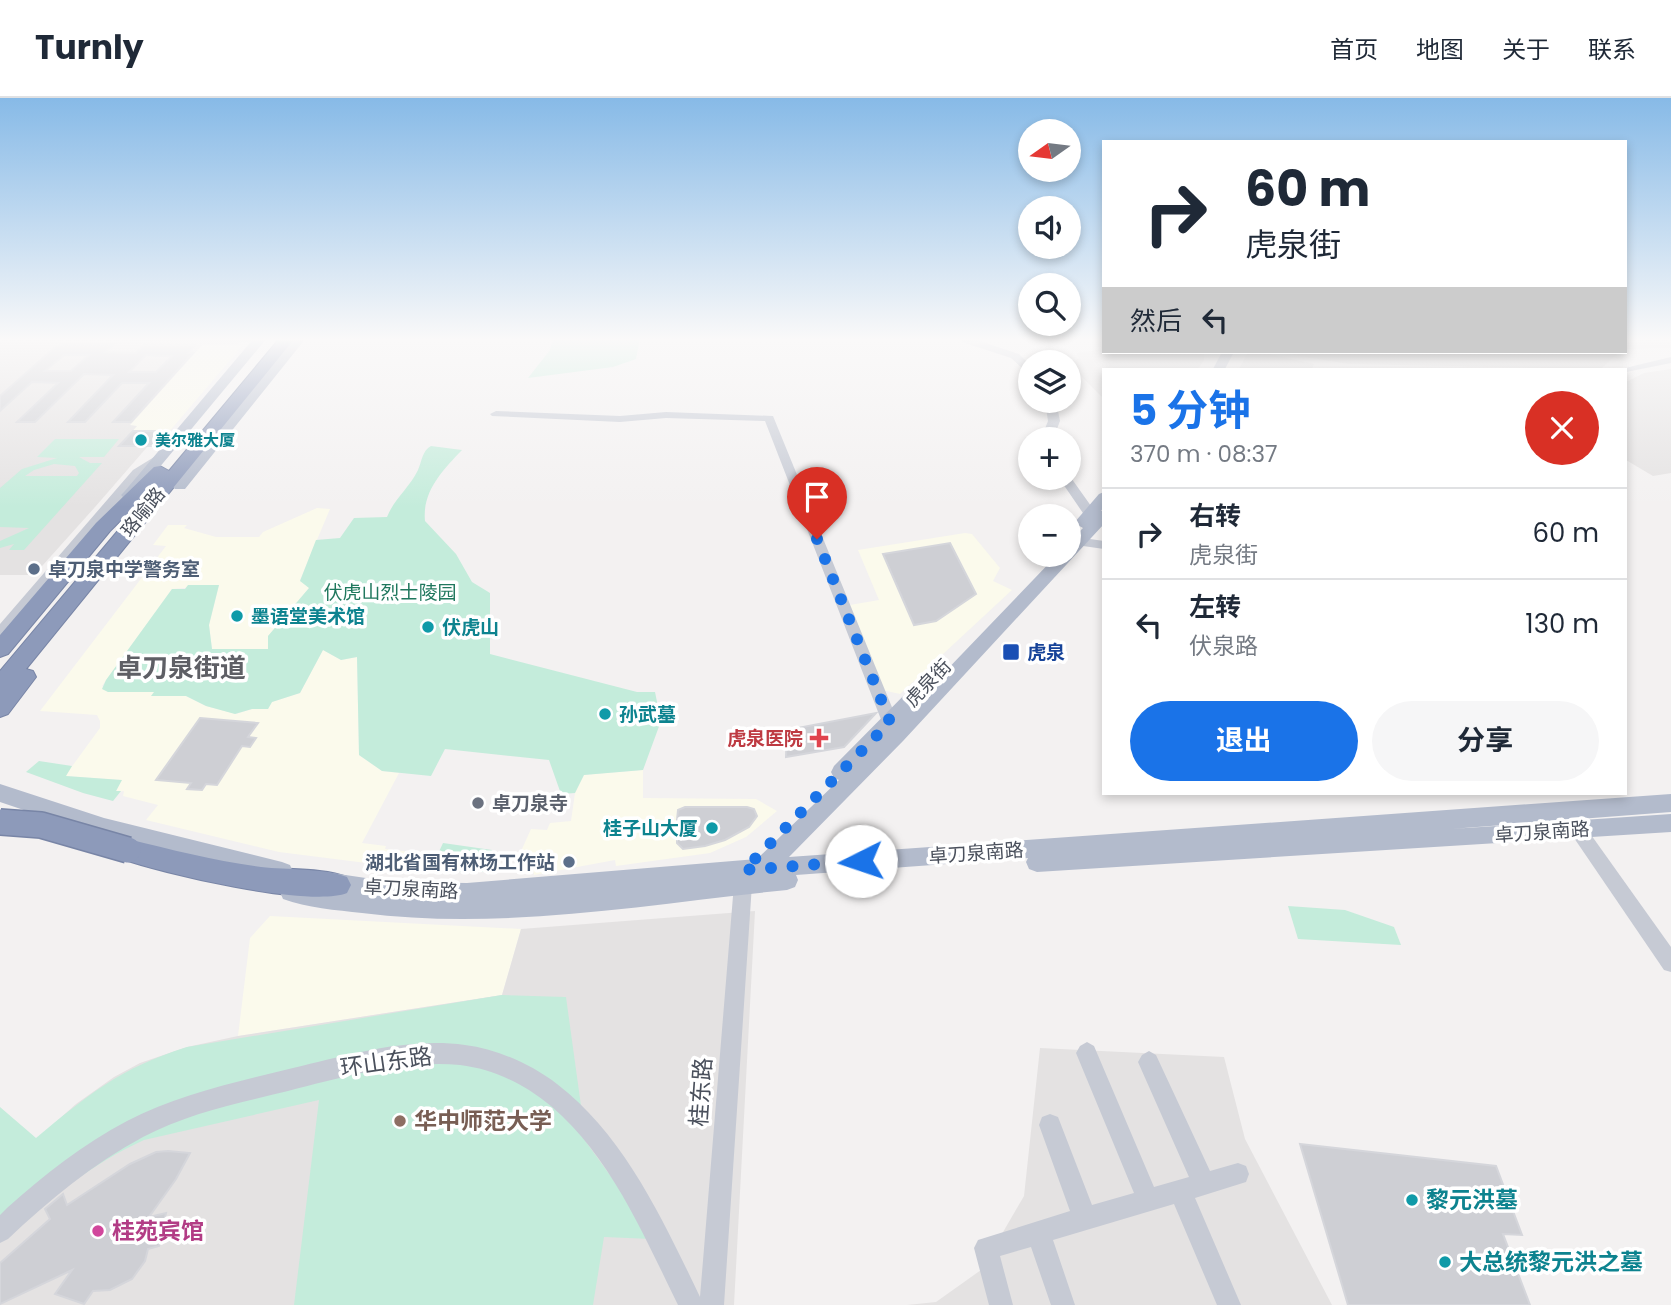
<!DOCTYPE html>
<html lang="zh">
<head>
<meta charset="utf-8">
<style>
  body { margin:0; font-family:Poppins,"Noto Sans SC",sans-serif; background:#f6f6f7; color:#1f2937; height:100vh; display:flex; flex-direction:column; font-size:26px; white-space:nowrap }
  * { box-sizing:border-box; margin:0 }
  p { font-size:23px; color:#747a83 }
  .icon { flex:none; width:38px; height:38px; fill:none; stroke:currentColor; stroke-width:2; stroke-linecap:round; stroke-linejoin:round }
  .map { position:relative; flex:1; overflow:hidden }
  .details { position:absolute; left:1102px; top:270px; width:525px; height:427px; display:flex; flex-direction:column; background:#fff; border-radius:0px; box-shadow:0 4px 10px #0003 }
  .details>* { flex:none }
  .banner { position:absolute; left:1102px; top:42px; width:525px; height:214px; border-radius:0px; box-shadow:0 4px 10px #0003; background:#fff; color:#1f2937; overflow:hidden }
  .needle { width:46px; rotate:256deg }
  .fabs { position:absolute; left:1018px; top:21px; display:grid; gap:14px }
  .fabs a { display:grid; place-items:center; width:63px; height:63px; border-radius:50%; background:#fff; box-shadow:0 4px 10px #0003; font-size:35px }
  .pin { position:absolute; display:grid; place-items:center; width:60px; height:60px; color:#fff; margin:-72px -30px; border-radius:50% 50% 50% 0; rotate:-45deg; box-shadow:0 0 7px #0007 }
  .pin .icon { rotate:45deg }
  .me { position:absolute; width:77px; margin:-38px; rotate:266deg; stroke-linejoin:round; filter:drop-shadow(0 0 5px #0008) }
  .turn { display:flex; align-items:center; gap:24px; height:147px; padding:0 28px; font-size:32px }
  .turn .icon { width:91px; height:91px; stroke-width:2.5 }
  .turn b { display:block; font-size:49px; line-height:60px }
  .then { display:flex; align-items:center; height:66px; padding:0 28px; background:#0003; gap:14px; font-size:26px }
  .round { display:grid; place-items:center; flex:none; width:74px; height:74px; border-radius:37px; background:#f6f6f7 }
  .overview { display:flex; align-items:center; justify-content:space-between; height:119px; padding:0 28px }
  h1 { font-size:42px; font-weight:700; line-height:52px; color:#1a73e8 }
  .primary-button { display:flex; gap:14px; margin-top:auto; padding:14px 28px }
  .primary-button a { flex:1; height:80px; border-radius:42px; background:#1a73e8; color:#fff; font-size:28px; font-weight:700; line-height:80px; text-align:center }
  .primary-button a+a { background:#f6f6f7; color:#1f2937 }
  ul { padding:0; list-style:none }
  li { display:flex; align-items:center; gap:21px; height:91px; padding:0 28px; border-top:2px solid #e0e1e3 }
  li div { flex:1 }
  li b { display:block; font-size:26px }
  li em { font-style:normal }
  header { display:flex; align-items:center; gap:42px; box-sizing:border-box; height:98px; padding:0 35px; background:#fff; border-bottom:2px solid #e0e1e3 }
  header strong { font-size:33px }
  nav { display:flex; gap:38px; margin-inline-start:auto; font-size:24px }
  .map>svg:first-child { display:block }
  .commercial { fill:#fbfaec }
  .education { fill:#e4e2e2 }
  .green { fill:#c4ecdb; fill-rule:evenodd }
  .building { fill:#cecfd4; stroke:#d5d6db; stroke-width:2; fill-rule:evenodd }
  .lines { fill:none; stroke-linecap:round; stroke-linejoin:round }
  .highway-casing { stroke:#7885a6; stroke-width:2 }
  .minor { fill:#c6cad4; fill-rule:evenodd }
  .major { fill:#b3bbcc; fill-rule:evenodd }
  .highway { fill:#8d9aba; fill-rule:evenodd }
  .highway-bridge-casing { stroke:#7885a6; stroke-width:28; stroke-linecap:butt }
  .highway-bridge { stroke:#8d9aba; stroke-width:25 }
  .route { stroke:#1a73e8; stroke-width:12; stroke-dasharray:0 21.6 }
  .culture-dot { fill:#0f9aa8; stroke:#fff; stroke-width:2.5 }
  .service-dot { fill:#5c6f8a; stroke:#fff; stroke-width:2.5 }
  .transit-dot { fill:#1a4fb4; stroke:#fff; stroke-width:2.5 }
  .health-dot { fill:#e0444e; stroke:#fff; stroke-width:2.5 }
  .worship-dot { fill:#6b7280; stroke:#fff; stroke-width:2.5 }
  .education-dot { fill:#8d6e63; stroke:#fff; stroke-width:2.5 }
  .hotel-dot { fill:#d1479c; stroke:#fff; stroke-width:2.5 }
  .labels { text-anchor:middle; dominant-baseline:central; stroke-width:7; stroke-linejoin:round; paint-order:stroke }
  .far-culture-label { font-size:16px; font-weight:bold; fill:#0d838f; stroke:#fff; text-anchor:start }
  .street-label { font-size:19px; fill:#4a505c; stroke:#fff }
  .service-label { font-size:19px; font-weight:bold; fill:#4e5e75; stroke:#fff; text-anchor:start }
  .park-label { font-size:19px; fill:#20785e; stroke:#fff }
  .culture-label { font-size:19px; font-weight:bold; fill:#0d838f; stroke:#fff; text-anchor:start }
  .transit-label { font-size:19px; font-weight:bold; fill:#164399; stroke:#fff; text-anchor:start }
  .health-label { font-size:19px; font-weight:bold; fill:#be3a42; stroke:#fff; text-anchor:end }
  .worship-label { font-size:19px; font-weight:bold; fill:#5b616d; stroke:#fff; text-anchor:start }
  .near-street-label { font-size:23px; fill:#4a505c; stroke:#fff }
  .near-education-label { font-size:23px; font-weight:bold; fill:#785e54; stroke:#fff; text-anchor:start }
  .near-culture-label { font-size:23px; font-weight:bold; fill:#0d838f; stroke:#fff; text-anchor:start }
  .near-hotel-label { font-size:23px; font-weight:bold; fill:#b23c85; stroke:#fff; text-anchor:start }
  .district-label { font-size:26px; font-weight:bold; fill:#5e5f65; stroke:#fff }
</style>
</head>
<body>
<header>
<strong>Turnly</strong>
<nav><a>首页</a><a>地图</a><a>关于</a><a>联系</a></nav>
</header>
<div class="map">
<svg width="1671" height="1207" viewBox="0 0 1671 1207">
  <rect width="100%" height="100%" fill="#f3f1f1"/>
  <g class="commercial">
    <polygon points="202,247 243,247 157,348 119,348 136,328 129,328"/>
    <polygon points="317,410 330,411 300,482 309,490 268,538 268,552 212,551 209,527 219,487 172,491 102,588 108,594 155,594 186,598 206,608 236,616 252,611 268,611 272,604 300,595 323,552 341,562 357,559 359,657 382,673 399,675 362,745 386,748 385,751 438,757 430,773 279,754 146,722 158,707 123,698 124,693 116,694 121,682 65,678 100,630 100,623 97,617 40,613 166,448 153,447 168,427 187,427 184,430 216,439 259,439 263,434"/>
    <polygon points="965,435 972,436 1000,470 993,483 1012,492 900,596 882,592 850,507 879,502 858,452"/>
    <polygon points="643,672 643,700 756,701 777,713 746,739 710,755 616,768 615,762 534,777 533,772 513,771 531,731 547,732 550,725 571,723 575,695 583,677"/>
    <polygon points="270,818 521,831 502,897 238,938 250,840"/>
  </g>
  <g class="education">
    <polygon points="0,240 243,240 237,247 202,247 130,327 137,328 120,347 148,348 95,409 34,477 0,477"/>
    <polygon points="1626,240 1671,240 1671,250 1626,251"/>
    <polygon points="1104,251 1104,254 1204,254 1204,262 1198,271 1104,271 1104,301 1070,267 1079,260 1076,255"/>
    <polygon points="1248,254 1260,254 1314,266 1312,271 1239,271"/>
    <polygon points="1275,254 1619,254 1601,271 1349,266"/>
    <polygon points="1671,271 1671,375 1653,378 1626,362 1626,284 1644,275"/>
    <polygon points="755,813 734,1207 0,1207 0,1074 76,1006 114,979 140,965 187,949 238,938 502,897 521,831"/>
    <polygon points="1040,950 1224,959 1245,1041 1332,1207 907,1207 936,1204 981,1172 1024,1098"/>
  </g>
  <g class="green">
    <polygon points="553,240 640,240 636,261 613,269 528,280 550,252"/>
    <path d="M55 341H119L104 359H79L90 365H102L24 452H9L14 446 0 450V443L29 430 0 429V390L22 371 57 360 37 359ZM54 366 75 368 79 375 77 378H25L34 372Z"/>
    <path d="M431 348 462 352C443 372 422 393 425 423L456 456 472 484 490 495V556L637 594H655L661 623 643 672 584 677 575 695 561 696 549 662 445 651 431 678 382 673 359 657 357 559 341 562 323 552 300 595 272 604 268 611H252L235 616 206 608 186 598H151L154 594H108L102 591 106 582 172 491H185L188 487H219L209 527 212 551H268V538L309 490 300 483 316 442 340 440 354 420 387 419C394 401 410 389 418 372 422 363 422 353 431 348Z"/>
    <polygon points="39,663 72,668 66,678 122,682 116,693 121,693 113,703 83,695 26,674"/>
    <polygon points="443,745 492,752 483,774 430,773"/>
    <polygon points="1288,808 1345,812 1394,829 1401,847 1298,841"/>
    <path d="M502 897 566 899 586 1044 641 1120 652 1141 604 1139 593 1207H294L319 1002 144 1042C91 1066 46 1104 0 1139V1009L36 1040C89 996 120 970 187 949Z"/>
  </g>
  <g class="building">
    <path d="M63 246H114L105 254 130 255H136L144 247H195L188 255H193L131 324H113L149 285H122L85 324H68L113 277 84 276 35 324H17L58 285 32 284 0 313V298L54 250ZM64 257H89L71 273H45ZM146 257 162 258H172L156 274H129Z"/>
    <polygon points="133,333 165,333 153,348 119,348"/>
    <polygon points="950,445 976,496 936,523 914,527 883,456"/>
    <polygon points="876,615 844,649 786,659 787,632"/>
    <polygon points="200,620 258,625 248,639 256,640 250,649 242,648 217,687 206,686 202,692 187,691 191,685 156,682"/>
    <polygon points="685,709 747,709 754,711 757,718 749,729 725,742 705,748 683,751 677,745 677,722 678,712"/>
    <polygon points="1300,1046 1496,1068 1522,1137 1503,1136 1530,1207 1348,1207"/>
    <polygon points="168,1053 190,1055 176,1081 149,1119 166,1115 159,1148 148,1151 145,1163 132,1181 110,1192 93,1193 84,1206 55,1196 72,1172 0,1206 0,1165 50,1121 45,1111 63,1096 67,1107 130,1066 156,1054"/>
  </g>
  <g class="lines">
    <defs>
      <g id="highway">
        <polygon points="280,240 295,240 26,571 33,573 36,579 8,616 0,619 0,573 158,385 110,433 8,556 0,559 0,537 96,425 154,369 160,368 169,373"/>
        <path d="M128 741C172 752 216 763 261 769 287 772 324 770 347 779L351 787 347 795C309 810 161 775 119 760L115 752 119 744Z"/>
      </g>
    </defs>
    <use href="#highway" class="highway-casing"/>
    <g class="minor">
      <polygon points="130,240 266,240 266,241 261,244 135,243"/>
      <polygon points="962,240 971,240 1019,256 1031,268 1031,278 1011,260 962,244"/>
      <polygon points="1671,259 1671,265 1626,274 1626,271 1621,271"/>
      <polygon points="1045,303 1056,303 1060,323 1053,341 1041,341 1048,323"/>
      <polygon points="496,313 620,318 666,314 773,318 898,624 896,628 884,628 882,624 765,323 666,320 620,324 492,318 490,316"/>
      <polygon points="159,356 165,360 163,363 141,378 5,540 0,541 0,526 133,372"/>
      <polygon points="1069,377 1096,415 1095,418 1085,418 1059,380 1069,380"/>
      <polygon points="1069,438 1104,443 1104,451 1069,446"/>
      <polygon points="1578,725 1584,727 1671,849 1671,874 1664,872 1572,737 1569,732 1572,727"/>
      <path d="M743 778 750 780 752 786 724 1207H678C641 1132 603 1039 529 992 508 979 485 970 460 967 402 962 344 979 288 993 239 1005 188 1015 143 1039 93 1066 49 1102 8 1141L0 1145V1117L7 1110C44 1077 83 1046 127 1023 179 996 236 984 293 970 348 957 408 939 465 947 497 951 531 966 557 986 625 1038 664 1124 700 1199L734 786 736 780Z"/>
      <polygon points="1087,944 1094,948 1154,1089 1189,1079 1138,964 1142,957 1149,953 1156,957 1210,1073 1238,1065 1246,1068 1249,1076 1246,1084 1195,1100 1241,1207 1217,1207 1174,1106 1053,1142 1075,1207 1051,1207 1031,1149 1000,1158 1013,1207 989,1207 974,1150 978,1142 1070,1113 1039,1027 1042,1019 1050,1016 1058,1019 1092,1107 1134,1095 1076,955 1080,948"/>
    </g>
    <g class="major">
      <polygon points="254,240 267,240 134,400 124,400 121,397 124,394"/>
      <polygon points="293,240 306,240 185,391 175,391 172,388 175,385"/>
      <polygon points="1222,254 1234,254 1225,271 1213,271"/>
      <path d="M1104 394V409L1101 413 1104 412V426L903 643 789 759 1671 696V714L1451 731 1671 716V734L1037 774 1029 771 1026 764 1028 760 796 777 798 782 795 789 787 792C646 806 504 833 362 815 336 812 307 810 283 801L280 794 283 787 291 784 315 788 314 784 317 777 325 774 393 784 467 785 757 761 839 682 834 680 831 674 834 668 923 578 930 576 938 581 1057 457H1069V444L1083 430 1074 425 1099 396Z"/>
      <polygon points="0,686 104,720 282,764 290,767 293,774 290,781 282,784 104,739 0,704"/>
    </g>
    <use href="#highway" class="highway"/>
    <defs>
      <polyline id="highway-bridge" points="0,724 41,727 128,752"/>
    </defs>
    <use href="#highway-bridge" class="highway-bridge-casing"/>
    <use href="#highway-bridge" class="highway-bridge"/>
  </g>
  <linearGradient id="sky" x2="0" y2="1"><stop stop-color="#87bae7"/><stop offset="0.59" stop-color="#faf9f9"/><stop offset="1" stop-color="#faf9f9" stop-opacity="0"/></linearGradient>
  <rect width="1671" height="409" fill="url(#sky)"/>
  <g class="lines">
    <polyline class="route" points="817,441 890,624 744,772 861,763"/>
  </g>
  <g class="culture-dot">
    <circle cx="141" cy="342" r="7"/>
    <circle cx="237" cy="518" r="7"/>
    <circle cx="428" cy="529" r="7"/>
    <circle cx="605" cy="616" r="7"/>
    <circle cx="712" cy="730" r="7"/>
    <circle cx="1412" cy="1102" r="7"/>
    <circle cx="1445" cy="1164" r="7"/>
  </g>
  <g class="service-dot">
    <circle cx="34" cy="471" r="7"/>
    <circle cx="569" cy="764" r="7"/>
  </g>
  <rect class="transit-dot" x="1002" y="545" width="18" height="18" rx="3.5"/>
  <path class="health-dot" d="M815.5 629.5h7v7h7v7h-7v7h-7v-7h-7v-7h7z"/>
  <circle class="worship-dot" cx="478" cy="705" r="7"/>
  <circle class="education-dot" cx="400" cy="1023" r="7"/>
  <circle class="hotel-dot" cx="98" cy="1133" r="7"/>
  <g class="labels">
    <g class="far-culture-label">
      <text x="155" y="342">美尔雅大厦</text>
    </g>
    <g class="street-label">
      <text transform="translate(143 414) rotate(-51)">珞喻路</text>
      <text transform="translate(928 585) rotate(-46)">虎泉街</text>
      <text transform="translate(1542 734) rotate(-4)">卓刀泉南路</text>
      <text transform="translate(976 755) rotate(-4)">卓刀泉南路</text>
      <text transform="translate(411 791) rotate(3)">卓刀泉南路</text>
    </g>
    <g class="service-label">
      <text x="48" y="471">卓刀泉中学警务室</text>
      <text x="555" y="764" text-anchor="end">湖北省国有林场工作站</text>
    </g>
    <g class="park-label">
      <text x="390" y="494">伏虎山烈士陵园</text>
    </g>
    <g class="culture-label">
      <text x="251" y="518">墨语堂美术馆</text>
      <text x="442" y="529">伏虎山</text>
      <text x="619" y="616">孙武墓</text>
      <text x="698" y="730" text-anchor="end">桂子山大厦</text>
    </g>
    <g class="transit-label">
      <text x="1027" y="554">虎泉</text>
    </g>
    <g class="health-label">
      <text x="803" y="640">虎泉医院</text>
    </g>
    <g class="worship-label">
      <text x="492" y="705">卓刀泉寺</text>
    </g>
    <g class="near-street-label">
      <text transform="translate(386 964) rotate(-8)">环山东路</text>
      <text transform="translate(701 994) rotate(-86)">桂东路</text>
    </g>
    <g class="near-education-label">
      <text x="414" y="1023">华中师范大学</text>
    </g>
    <g class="near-culture-label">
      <text x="1426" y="1102">黎元洪墓</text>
      <text x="1459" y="1164">大总统黎元洪之墓</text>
    </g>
    <g class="near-hotel-label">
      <text x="112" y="1133">桂苑宾馆</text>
    </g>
    <g class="district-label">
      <text x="181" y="570">卓刀泉街道</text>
    </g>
  </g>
</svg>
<div class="fabs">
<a><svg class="needle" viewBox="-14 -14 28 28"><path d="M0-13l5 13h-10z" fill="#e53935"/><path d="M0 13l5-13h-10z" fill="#747a83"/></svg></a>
<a><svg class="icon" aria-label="sound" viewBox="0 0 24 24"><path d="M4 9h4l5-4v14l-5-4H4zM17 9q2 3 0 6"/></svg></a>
<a><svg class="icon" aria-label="search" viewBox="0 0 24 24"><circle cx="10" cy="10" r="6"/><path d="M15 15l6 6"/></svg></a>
<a><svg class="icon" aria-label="layers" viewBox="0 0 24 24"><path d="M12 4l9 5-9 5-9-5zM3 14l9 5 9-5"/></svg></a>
<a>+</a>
<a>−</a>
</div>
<div class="pin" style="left:817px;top:441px;background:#d93025"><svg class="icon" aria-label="arrive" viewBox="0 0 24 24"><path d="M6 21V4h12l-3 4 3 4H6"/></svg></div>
<svg class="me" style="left:861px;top:763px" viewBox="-20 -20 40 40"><circle r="19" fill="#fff"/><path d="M0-13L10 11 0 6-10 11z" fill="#1a73e8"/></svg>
<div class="banner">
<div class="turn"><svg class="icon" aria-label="right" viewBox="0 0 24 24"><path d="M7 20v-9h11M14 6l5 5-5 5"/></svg><div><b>60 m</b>虎泉街</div></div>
<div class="then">然后<svg class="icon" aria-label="left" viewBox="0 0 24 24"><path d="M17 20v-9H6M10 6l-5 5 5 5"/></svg></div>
</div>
<section class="details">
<div class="overview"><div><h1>5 分钟</h1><p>370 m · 08:37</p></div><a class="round" style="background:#d93025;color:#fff"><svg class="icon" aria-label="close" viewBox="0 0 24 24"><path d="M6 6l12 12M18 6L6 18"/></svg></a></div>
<ul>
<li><svg class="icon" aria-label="right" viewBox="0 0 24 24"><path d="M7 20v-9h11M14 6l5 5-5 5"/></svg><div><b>右转</b><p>虎泉街</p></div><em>60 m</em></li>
<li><svg class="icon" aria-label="left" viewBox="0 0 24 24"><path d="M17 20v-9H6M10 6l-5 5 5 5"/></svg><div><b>左转</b><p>伏泉路</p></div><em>130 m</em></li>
</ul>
<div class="primary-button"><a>退出</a><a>分享</a></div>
</section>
</div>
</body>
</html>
